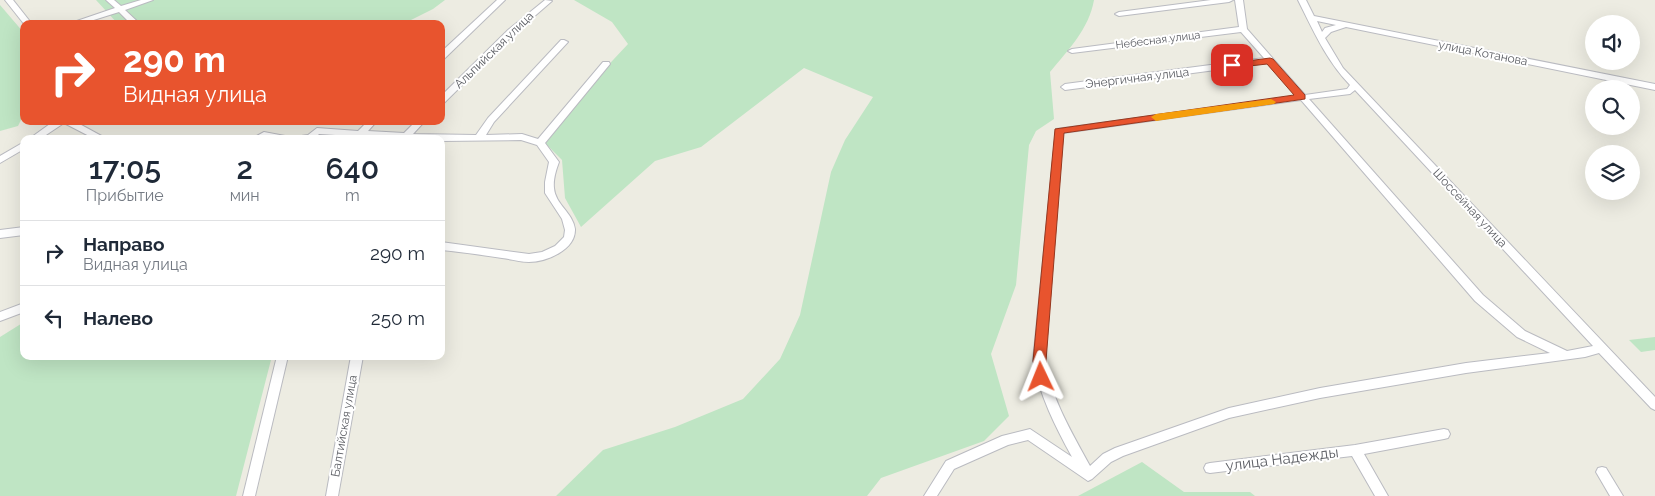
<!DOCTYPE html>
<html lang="ru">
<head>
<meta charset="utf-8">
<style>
  body { margin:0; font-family:Raleway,sans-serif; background:#f2f2f3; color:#1f2937; height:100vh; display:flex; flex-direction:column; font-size:19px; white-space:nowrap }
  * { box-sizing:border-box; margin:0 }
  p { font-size:16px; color:#747a83 }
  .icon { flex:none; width:28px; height:28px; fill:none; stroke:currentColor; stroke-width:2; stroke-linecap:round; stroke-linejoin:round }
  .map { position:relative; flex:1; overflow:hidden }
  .panel { position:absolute; left:20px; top:135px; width:425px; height:225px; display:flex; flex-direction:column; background:#fff; border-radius:10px; box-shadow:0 5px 20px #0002 }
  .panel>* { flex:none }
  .guide { position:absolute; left:20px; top:20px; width:425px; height:105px; border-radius:10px; box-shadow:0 5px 20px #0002; background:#e8542e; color:#fff; overflow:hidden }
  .controls { position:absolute; left:1585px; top:15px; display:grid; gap:10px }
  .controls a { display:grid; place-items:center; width:55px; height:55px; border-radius:50%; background:#fff; box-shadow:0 5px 20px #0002; font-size:25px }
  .pin { position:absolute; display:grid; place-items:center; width:42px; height:42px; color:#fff; margin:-21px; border-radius:10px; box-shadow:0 2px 8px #0006 }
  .me { position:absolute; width:55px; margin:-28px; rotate:358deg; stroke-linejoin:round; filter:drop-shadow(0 0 4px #0008) }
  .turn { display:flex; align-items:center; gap:18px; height:105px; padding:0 20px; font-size:22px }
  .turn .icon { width:65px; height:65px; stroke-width:2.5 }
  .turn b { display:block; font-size:35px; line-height:42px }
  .eta { display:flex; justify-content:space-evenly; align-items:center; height:85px; text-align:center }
  .eta b { font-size:30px; font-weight:600; line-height:35px }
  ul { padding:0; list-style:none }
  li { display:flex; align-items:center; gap:15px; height:65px; padding:0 20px; border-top:1px solid #e0e1e3 }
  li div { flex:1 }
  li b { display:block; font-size:19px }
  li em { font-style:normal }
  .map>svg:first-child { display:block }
  .green { fill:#bfe5c4 }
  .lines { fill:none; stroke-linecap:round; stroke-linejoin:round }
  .minor-casing { stroke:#babbc1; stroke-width:2 }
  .minor { fill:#fff; fill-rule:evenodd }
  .route { fill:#e8542e; stroke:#97371e }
  .slow { fill:#f59e0b }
  .labels { text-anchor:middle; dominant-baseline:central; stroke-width:4; stroke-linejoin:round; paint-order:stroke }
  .far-street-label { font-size:11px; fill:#5b5d63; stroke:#fff }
  .street-label { font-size:12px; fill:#5b5d63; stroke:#fff }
  .near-street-label { font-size:15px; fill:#5b5d63; stroke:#fff }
</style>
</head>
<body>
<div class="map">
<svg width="1655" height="496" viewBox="0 0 1655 496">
  <rect width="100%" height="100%" fill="#edece2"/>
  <g class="green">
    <polygon points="96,0 445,0 433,9 403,24 118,24"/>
    <path d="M574 0H1094C1089 29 1068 50 1050 72L1054 119 1036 131 1029 145 1016 285 991 354 1009 416 984 441 881 478 867 496H556L603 450 675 427 743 399 780 359 800 315 831 172 845 140 873 97 804 68 701 147 655 161 581 227 565 198 562 160 540 138 628 44 612 22Z"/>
    <polygon points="0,5 24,33 24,114 18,126 0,131"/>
    <polygon points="24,322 24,356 272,356 236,496 0,496 0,337"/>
    <polygon points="1655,337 1655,350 1641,352 1629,340"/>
    <polygon points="1142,462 1184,492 1250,492 1255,496 1078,496"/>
  </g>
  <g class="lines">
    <defs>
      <g id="minor">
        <polygon points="5,0 13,0 32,24 24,24"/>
        <polygon points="106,0 114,0 121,6 141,0 153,0 125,10 140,24 131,24 119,12 81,24 68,24 115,8"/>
        <polygon points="497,0 505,0 444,59 441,59 441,52"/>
        <polygon points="545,0 552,1 514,34 444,103 441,104 441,96 508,30"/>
        <polygon points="1211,0 1233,0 1229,2 1119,16 1115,14 1119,12"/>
        <path d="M1235 0H1243L1247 29 1305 95 1347 89 1350 85C1326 60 1313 30 1298 0H1306L1314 16 1655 84V90L1346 27 1331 32 1325 38 1343 68 1655 397V410L1651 408 1599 353 1585 357 1466 373 1320 398 1229 418 1123 456 1111 462 1092 479 1088 481 1028 440 1008 445 954 469 937 496H924L946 461 1002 436 1030 429 1072 457C1055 426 1040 396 1033 361L1056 129 1297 96 1268 63 1065 90 1061 87 1065 84 1264 58 1241 32 1072 53 1068 51 1072 49 1239 27ZM1317 21 1336 25 1325 28 1322 32ZM1355 90 1593 346 1567 351 1525 331 1483 295 1309 99 1350 94ZM1301 100 1475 301 1517 337 1550 353 1466 363 1320 388 1229 408 1115 448 1103 454 1090 466C1071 431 1052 400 1045 361L1063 133Z"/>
        <path d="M561 40H564L568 42 494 122 486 135 522 134 538 139 603 62H609L610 64 545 143 559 162C556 170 553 180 554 188 555 204 573 213 575 229 576 250 546 262 529 262 520 262 511 259 502 258 482 255 462 252 441 250V242L529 254 542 252 555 246 564 237 565 230 562 219 545 193V182L549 162 537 145 521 140 441 141V139H401L319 134 314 139H294L295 137 308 135 317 128 358 131 368 121H377L368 131 404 133 416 121H425L413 134 476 135 488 118Z"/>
        <polygon points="54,121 74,121 107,139 95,139 64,123 40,139 29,139"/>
        <polygon points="264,132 285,136 289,139 251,139"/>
        <polygon points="24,142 24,149 0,163 0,156"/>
        <polygon points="24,227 24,235 0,238 0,230"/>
        <polygon points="24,303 24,312 0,321 0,312"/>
        <polygon points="277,356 288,356 255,496 243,496"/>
        <polygon points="351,356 363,356 338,496 326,496"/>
        <polygon points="1444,429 1448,430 1450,434 1448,438 1444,439 1364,454 1388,496 1375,496 1352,456 1210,473 1206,472 1204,468 1206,464 1210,463 1355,445"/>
        <polygon points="1602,467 1606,468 1623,496 1610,496 1596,472 1598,468"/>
      </g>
    </defs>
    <use href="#minor" class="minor-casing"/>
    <use href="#minor" class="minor"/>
  </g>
  <polygon class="route" points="1270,58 1273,59 1305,95 1305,99 1064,133 1046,361 1048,377 1046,381 1037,381 1033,361 1055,129 1294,95 1267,64 1232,68 1228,65 1232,63"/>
  <polygon class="slow" points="1271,99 1276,102 1274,104 1156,121 1151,117 1156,114"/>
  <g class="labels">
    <g class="far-street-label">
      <text transform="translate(1158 40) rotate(-7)">Небесная улица</text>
    </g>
    <g class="street-label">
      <text transform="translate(494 50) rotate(-44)">Альпийская улица</text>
      <text transform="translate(1483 53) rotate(11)">улица Котанова</text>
      <text transform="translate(1137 78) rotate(-7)">Энергичная улица</text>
      <text transform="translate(1470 208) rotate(47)">Шоссейная улица</text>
      <text transform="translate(344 426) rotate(-80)">Балтийская улица</text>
    </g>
    <g class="near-street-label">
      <text transform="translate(1282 459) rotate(-7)">улица Надежды</text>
    </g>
  </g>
</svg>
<div class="controls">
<a><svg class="icon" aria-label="sound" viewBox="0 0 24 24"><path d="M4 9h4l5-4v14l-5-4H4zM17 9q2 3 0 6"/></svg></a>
<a><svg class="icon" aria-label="search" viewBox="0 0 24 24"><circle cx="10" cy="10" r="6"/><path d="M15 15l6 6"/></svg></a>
<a><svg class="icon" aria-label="layers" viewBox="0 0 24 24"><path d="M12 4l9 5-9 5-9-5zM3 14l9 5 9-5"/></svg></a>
</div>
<div class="pin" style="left:1232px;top:65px;background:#d93025"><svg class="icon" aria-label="arrive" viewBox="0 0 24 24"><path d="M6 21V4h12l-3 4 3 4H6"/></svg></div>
<svg class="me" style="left:1041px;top:377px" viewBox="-20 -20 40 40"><path d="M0-17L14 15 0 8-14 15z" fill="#e8542e" stroke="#fff" stroke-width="4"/></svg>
<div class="guide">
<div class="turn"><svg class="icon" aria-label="right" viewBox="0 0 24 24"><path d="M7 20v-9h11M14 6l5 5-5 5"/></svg><div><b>290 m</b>Видная улица</div></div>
</div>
<section class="panel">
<div class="eta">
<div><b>17:05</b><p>Прибытие</p></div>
<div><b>2</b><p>мин</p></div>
<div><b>640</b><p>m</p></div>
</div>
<ul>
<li><svg class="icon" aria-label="right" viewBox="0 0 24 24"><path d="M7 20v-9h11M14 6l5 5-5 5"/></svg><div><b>Направо</b><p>Видная улица</p></div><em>290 m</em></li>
<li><svg class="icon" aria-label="left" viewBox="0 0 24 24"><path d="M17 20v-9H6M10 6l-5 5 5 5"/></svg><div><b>Налево</b></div><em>250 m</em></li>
</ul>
</section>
</div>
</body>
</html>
